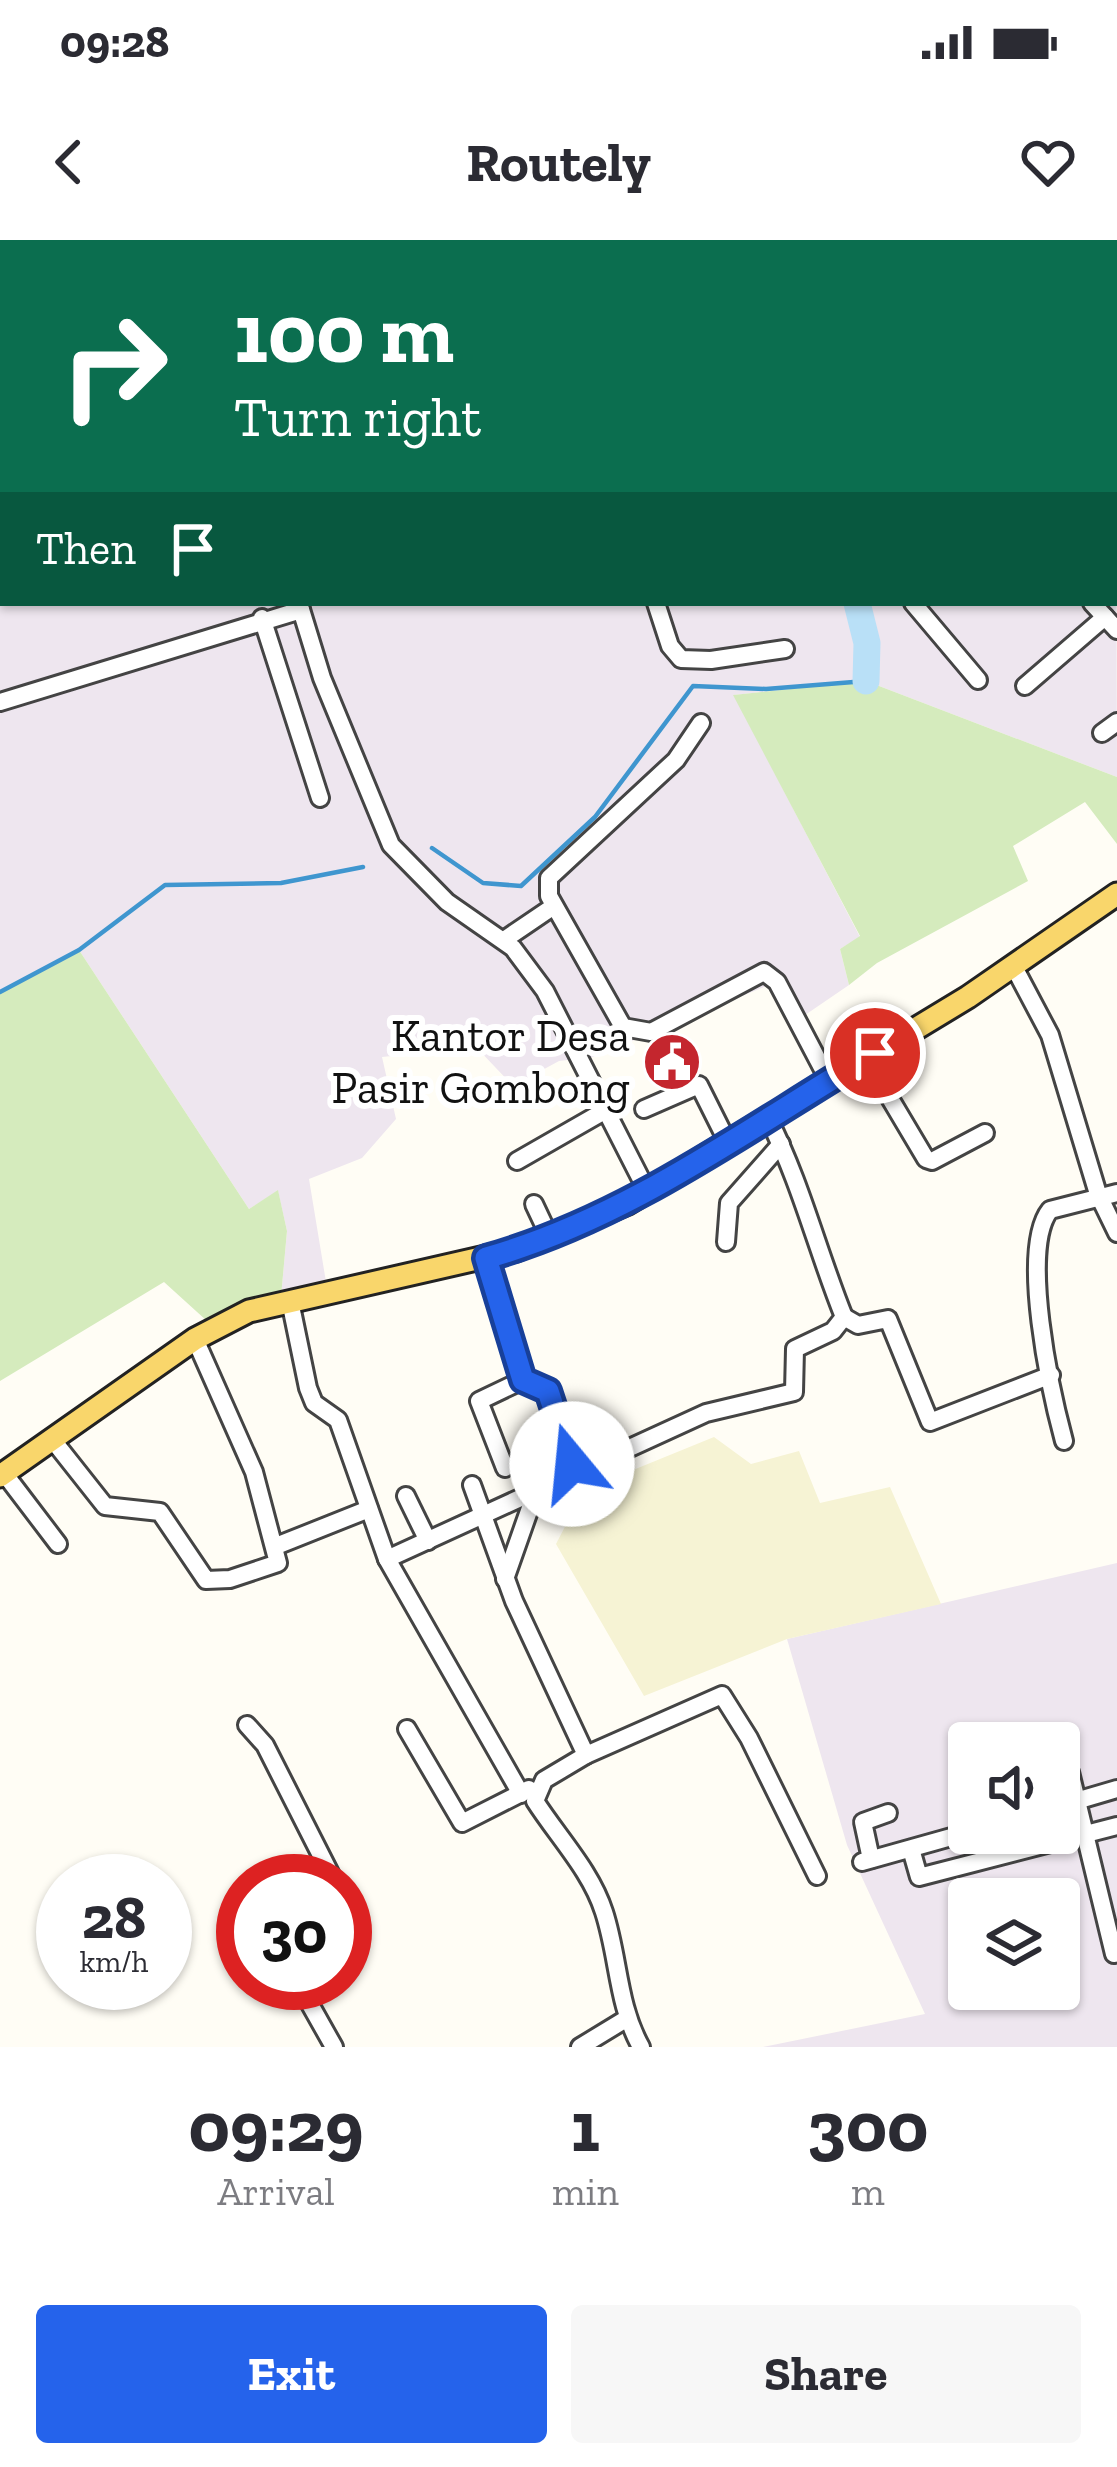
<!DOCTYPE html>
<html lang="en">
<head>
<meta charset="utf-8">
<style>
  body { margin:0; font-family:"Zilla Slab",serif; background:#f7f7f7; color:#2b2b33; height:100vh; display:flex; flex-direction:column; font-size:45px; white-space:nowrap }
  * { box-sizing:border-box; margin:0 }
  p { font-size:39px; color:#7c7c81 }
  .icon { flex:none; width:66px; height:66px; fill:none; stroke:currentColor; stroke-width:2; stroke-linecap:round; stroke-linejoin:round }
  .map { position:relative; height:1807px; overflow:hidden }
  .panel { display:flex; flex-direction:column; background:#fff; flex:1 }
  .panel>* { flex:none }
  .top-card { position:absolute; left:0px; top:0px; width:1119px; height:366px; box-shadow:0 3px 9px #0004; background:#0b6e4f; color:#fff; overflow:hidden }
  .controls { position:absolute; left:948px; top:1482px; display:grid; gap:24px }
  .controls a { display:grid; place-items:center; width:132px; height:132px; border-radius:12px; background:#fff; box-shadow:0 3px 9px #0004; font-size:60px }
  .speed { position:absolute; left:36px; top:1614px; display:flex; gap:24px; font-size:60px; font-weight:700; text-align:center }
  .speed>* { display:grid; place-content:center; width:156px; height:156px; border-radius:50%; background:#fff; box-shadow:0 3px 9px #0004; line-height:1 }
  .speed small { font-size:30px; font-weight:400 }
  .speed .limit { border:18px solid #d22; background:#fff; color:#111 }
  .pin { position:absolute; display:grid; place-items:center; width:102px; height:102px; color:#fff; margin:-51px; border:6px solid #fff; border-radius:50%; box-shadow:0 3px 12px #0007 }
  .me { position:absolute; width:132px; margin:-66px; rotate:343deg; stroke-linejoin:round; filter:drop-shadow(0 0 9px #0008) }
  .turn { display:flex; align-items:center; gap:42px; height:252px; padding:0 36px; font-size:54px }
  .turn .icon { width:156px; height:156px; stroke-width:2.5 }
  .turn b { display:block; font-size:84px; line-height:102px }
  .then { display:flex; align-items:center; height:114px; padding:0 36px; background:#0003; gap:24px; font-size:45px }
  .eta { display:flex; justify-content:space-evenly; align-items:center; height:204px; text-align:center }
  .eta b { font-size:72px; font-weight:700; line-height:84px }
  .primary-button { display:flex; gap:24px; margin-top:auto; padding:24px 36px }
  .primary-button a { flex:1; height:138px; border-radius:12px; background:#2563eb; color:#fff; font-size:48px; font-weight:700; line-height:138px; text-align:center }
  .primary-button a+a { background:#f7f7f7; color:#2b2b33 }
  .status { display:flex; justify-content:space-between; align-items:center; height:84px; padding:0 60px; background:#fff; direction:ltr }
  .status svg { height:33px; fill:currentColor }
  header { display:flex; justify-content:space-between; align-items:center; height:156px; padding:0 36px; background:#fff; font-size:54px; font-weight:700 }
  .map>svg:first-child { display:block }
  .industrial { fill:#eee6ef; fill-rule:evenodd }
  .farmland { fill:#f6f3d4 }
  .green { fill:#d5ebbd }
  .lines { fill:none; stroke-linecap:round; stroke-linejoin:round }
  .stream { stroke:#3f96cf; stroke-width:4.5 }
  .river { stroke:#b9e0f7; stroke-width:27 }
  .minor-casing { stroke:#444; stroke-width:22 }
  .major-casing { stroke:#222; stroke-width:27 }
  .minor { stroke:#fff; stroke-width:16 }
  .major { stroke:#f9d66b; stroke-width:21 }
  .route-casing { stroke:#184099; stroke-width:30 }
  .route { stroke:#2563eb; stroke-width:21 }
  .labels { text-anchor:middle; dominant-baseline:central; stroke-width:12; stroke-linejoin:round; paint-order:stroke }
  .poi-label { font-size:45px; fill:#111; stroke:#fff; text-anchor:end }
</style>
</head>
<body>
<div class="status"><b>09:28</b><svg viewBox="0 0 49 12"><path d="M0 12V9h3v3zM5 12V6h3v6zM10 12V3h3v9zM15 12V0h3v12zM26 1h20v11H26zM47 4h2v5h-2z"/></svg></div>
<header><svg class="icon" aria-label="back" viewBox="0 0 24 24"><path d="M15 5l-7 7 7 7"/></svg>Routely<svg class="icon" aria-label="heart" viewBox="0 0 24 24"><path d="M12 20l-8-8c-3-5 5-10 8-4 3-6 11-1 8 4z"/></svg></header>
<div class="map">
<svg width="1117" height="1807" viewBox="0 0 1117 1807">
  <rect width="100%" height="100%" fill="#fffdf5"/>
  <g class="industrial">
    <polygon points="0,0 703,3 3,3 3,363 1116,363 1116,185 1117,537 866,441 734,455 860,697 840,709 849,745 789,786 769,745 593,817 559,821 513,846 476,807 382,817 396,879 362,918 309,939 326,1042 281,1057 287,991 278,951 249,969 79,710 0,752"/>
    <path d="M1117 1323V1807H763L925 1774 847 1605 787 1399ZM969 1503H1059V1593H969ZM969 1659H1059V1749H969Z"/>
  </g>
  <polygon class="farmland" points="714,1197 751,1224 799,1211 820,1263 890,1247 941,1364 787,1399 644,1456 556,1304 584,1250"/>
  <g class="green">
    <polygon points="701,0 1056,0 1051,3"/>
    <polygon points="866,441 1117,537 1117,604 1085,562 1013,606 1028,641 877,723 849,745 840,709 860,696 733,455"/>
    <polygon points="79,710 249,969 278,950 287,991 281,1057 207,1081 164,1042 0,1141 0,752"/>
  </g>
  <g class="lines">
    <g class="stream">
      <polyline points="432,608 483,643 521,646 595,577 693,446 766,449 866,441"/>
      <polyline points="0,752 79,710 165,645 281,643 363,627"/>
    </g>
    <g class="river">
      <polyline points="1116,24 1117,24"/>
      <polyline points="857,363 867,403 866,441"/>
    </g>
    <defs>
      <g id="minor">
        <polyline points="209,0 209,3"/>
        <polyline points="239,0 240,3"/>
        <polyline points="305,0 305,3"/>
        <polyline points="666,0 667,3"/>
        <polyline points="25,3 38,0"/>
        <polyline points="0,9 3,8"/>
        <polyline points="1116,76 1117,75"/>
        <polyline points="1116,145 1117,145"/>
        <polyline points="0,158 3,157"/>
        <polyline points="1116,273 1117,274"/>
        <polyline points="0,284 3,283"/>
        <polyline points="299,363 322,438 391,605 447,662 513,708 545,751 647,951"/>
        <polyline points="656,363 670,406 681,419 711,420 785,409"/>
        <polyline points="913,363 978,440"/>
        <polyline points="1092,363 1117,390"/>
        <polyline points="262,378 320,558"/>
        <polyline points="1025,446 1105,377"/>
        <polyline points="0,462 301,370"/>
        <polyline points="701,483 676,520 549,638 549,656 623,787 651,792 764,732 777,742 829,841"/>
        <polyline points="1102,493 1117,482"/>
        <polyline points="504,700 554,666"/>
        <polyline points="1014,727 1050,795 1098,954 1117,993"/>
        <polyline points="866,818 926,919 932,921 985,893"/>
        <polyline points="644,869 699,845 728,903"/>
        <polyline points="517,921 606,870"/>
        <polyline points="534,964 550,998"/>
        <polyline points="726,1002 729,963 781,904"/>
        <polyline points="486,1019 523,1140 548,1151 574,1231"/>
        <polyline points="290,1061 308,1148 314,1163 338,1180 387,1319"/>
        <polyline points="844,1077 858,1085 888,1079 930,1182 1051,1135"/>
        <polyline points="52,1199 105,1266 160,1272 206,1340 230,1339 278,1323 254,1232 195,1099"/>
        <path d="M1064 1201C1051 1153 1019 1009 1050 970L1117 953"/>
        <polyline points="505,1228 479,1161 523,1140"/>
        <polyline points="4,1233 58,1304"/>
        <path d="M472 1245 514 1361 586 1515 544 1540 535 1561C558 1597 591 1631 604 1672 619 1718 617 1764 641 1807"/>
        <polyline points="406,1256 428,1301"/>
        <polyline points="276,1306 369,1269"/>
        <polyline points="505,1339 536,1251"/>
        <polyline points="247,1485 265,1505 334,1641"/>
        <polyline points="407,1489 462,1583 529,1549"/>
        <polyline points="586,1515 722,1455 749,1498 817,1636"/>
        <polyline points="1059,1531 1070,1532 1114,1714"/>
        <path d="M521 1554 387 1319 706 1173 794 1152 795 1109 833 1091 844 1077C817 1010 801 943 768 878"/>
        <polyline points="1059,1566 1117,1549"/>
        <polyline points="911,1609 919,1637 1117,1586"/>
        <polyline points="871,1619 863,1582 888,1573"/>
        <polyline points="862,1622 969,1592"/>
        <polyline points="345,1671 358,1702 345,1714"/>
        <polyline points="298,1743 334,1807"/>
        <polyline points="580,1807 626,1779"/>
      </g>
      <polyline id="major" points="0,1236 195,1099 249,1071 516,1010 628,963 968,757 1117,654"/>
    </defs>
    <use href="#minor" class="minor-casing"/>
    <use href="#major" class="major-casing"/>
    <use href="#minor" class="minor"/>
    <use href="#major" class="major"/>
  </g>
  <g class="lines">
    <defs>
      <path id="route" d="M572 1224 548 1151 523 1140 486 1018C629 978 748 888 875 813"/>
    </defs>
    <use href="#route" class="route-casing"/>
    <use href="#route" class="route"/>
  </g>
  <defs>
    <symbol id="civic-disc" viewBox="-11 -11 22 22"><circle r="9.5" fill="#c4262e" stroke="#fff"/><path d="M-.6-6.5H3V-4.5H.6V-3L4-1V1h2V6H-6V1h2V-1L-.6-3ZM-1.2 2.5V6h2.4V2.5Z" fill="#fff"/></symbol>
  </defs>
  <g fill-rule="evenodd">
    <use href="#civic-disc" x="639" y="789" width="66" height="66"/>
  </g>
  <g class="labels">
    <g class="poi-label">
      <text x="630" y="796">Kantor Desa<tspan x="630" dy="52">Pasir Gombong</tspan></text>
    </g>
  </g>
</svg>
<div class="controls">
<a><svg class="icon" aria-label="sound" viewBox="0 0 24 24"><path d="M4 9h4l5-4v14l-5-4H4zM17 9q2 3 0 6"/></svg></a>
<a><svg class="icon" aria-label="layers" viewBox="0 0 24 24"><path d="M12 4l9 5-9 5-9-5zM3 14l9 5 9-5"/></svg></a>
</div>
<div class="speed"><div>28<small>km/h</small></div><div class="limit">30</div></div>
<div class="pin" style="left:875px;top:813px;background:#d93025"><svg class="icon" aria-label="arrive" viewBox="0 0 24 24"><path d="M6 21V4h12l-3 4 3 4H6"/></svg></div>
<svg class="me" style="left:572px;top:1224px" viewBox="-20 -20 40 40"><circle r="19" fill="#fff"/><path d="M0-13L10 11 0 6-10 11z" fill="#2563eb"/></svg>
<div class="top-card">
<div class="turn"><svg class="icon" aria-label="right" viewBox="0 0 24 24"><path d="M7 20v-9h11M14 6l5 5-5 5"/></svg><div><b>100 m</b>Turn right</div></div>
<div class="then">Then<svg class="icon" aria-label="arrive" viewBox="0 0 24 24"><path d="M6 21V4h12l-3 4 3 4H6"/></svg></div>
</div>
</div>
<section class="panel">
<div class="eta">
<div><b>09:29</b><p>Arrival</p></div>
<div><b>1</b><p>min</p></div>
<div><b>300</b><p>m</p></div>
</div>
<div class="primary-button"><a>Exit</a><a>Share</a></div>
</section>
</body>
</html>
